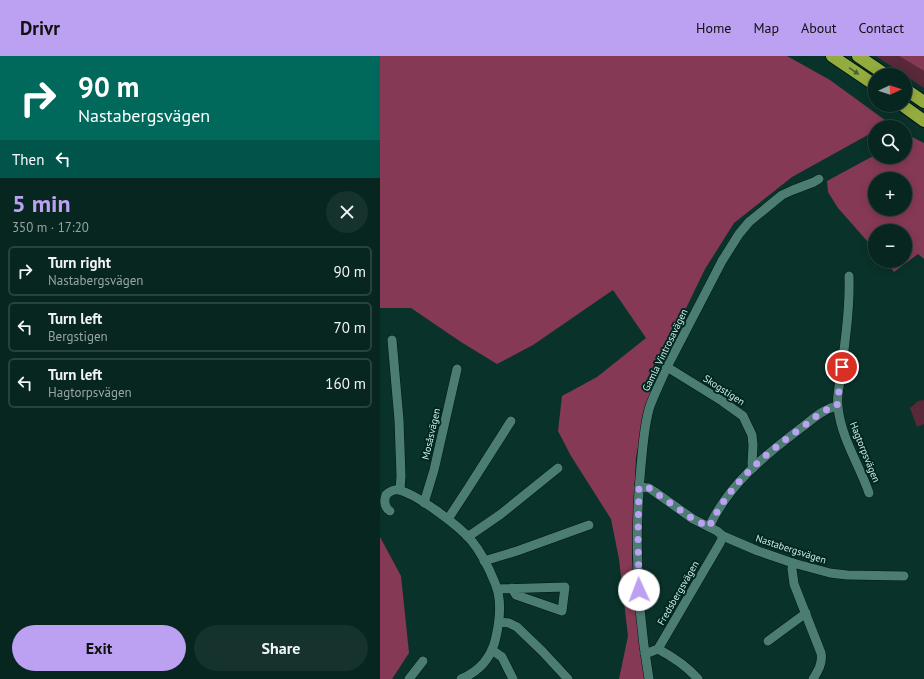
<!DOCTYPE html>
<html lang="en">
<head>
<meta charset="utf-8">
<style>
  body { margin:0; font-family:"PT Sans",sans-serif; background:#15322d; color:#f1f3f6; height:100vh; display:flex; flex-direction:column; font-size:15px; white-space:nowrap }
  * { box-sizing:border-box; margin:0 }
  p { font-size:13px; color:#98a5a5 }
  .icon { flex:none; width:22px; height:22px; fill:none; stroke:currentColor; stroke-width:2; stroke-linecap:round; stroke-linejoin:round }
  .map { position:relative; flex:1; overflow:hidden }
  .panel { display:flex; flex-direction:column; background:#072620; width:380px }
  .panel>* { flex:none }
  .banner { background:#00695c; color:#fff; overflow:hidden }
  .needle { width:26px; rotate:87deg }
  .buttons { position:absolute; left:488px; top:12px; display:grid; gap:8px }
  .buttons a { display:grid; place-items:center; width:44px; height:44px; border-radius:50%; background:#072620; box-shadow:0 2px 10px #0003,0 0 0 1px #28433e; font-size:20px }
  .pin { position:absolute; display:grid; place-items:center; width:34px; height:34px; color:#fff; margin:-17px; border:2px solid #fff; border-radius:50%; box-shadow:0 1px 4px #0007 }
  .me { position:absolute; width:44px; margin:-22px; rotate:358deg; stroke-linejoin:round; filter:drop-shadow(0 0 3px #0008) }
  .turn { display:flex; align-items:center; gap:14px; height:84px; padding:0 12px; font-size:18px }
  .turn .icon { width:52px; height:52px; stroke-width:2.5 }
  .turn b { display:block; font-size:28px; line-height:34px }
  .then { display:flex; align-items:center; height:38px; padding:0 12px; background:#0003; gap:8px; font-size:15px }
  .round { display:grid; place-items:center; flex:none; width:42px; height:42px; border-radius:21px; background:#15322d }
  .headline { display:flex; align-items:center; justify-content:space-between; height:68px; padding:0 12px }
  h1 { font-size:24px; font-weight:700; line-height:30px; color:#bca0f2 }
  .button { display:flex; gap:8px; margin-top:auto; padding:8px 12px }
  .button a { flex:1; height:46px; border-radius:24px; background:#bca0f2; color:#111; font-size:16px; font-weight:700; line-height:46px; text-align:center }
  .button a+a { background:#15322d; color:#f1f3f6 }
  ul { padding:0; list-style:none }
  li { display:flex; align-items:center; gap:12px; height:50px; margin:0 8px 6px; padding:0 4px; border:2px solid #28433e; border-radius:6px }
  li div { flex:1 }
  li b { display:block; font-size:15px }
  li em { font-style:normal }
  header { display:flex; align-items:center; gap:24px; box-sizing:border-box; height:56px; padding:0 20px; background:#bca0f2; color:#111 }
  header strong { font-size:19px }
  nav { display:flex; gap:22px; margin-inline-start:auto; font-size:14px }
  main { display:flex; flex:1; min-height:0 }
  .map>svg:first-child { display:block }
  .green { fill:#592839 }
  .forest { fill:#863954; fill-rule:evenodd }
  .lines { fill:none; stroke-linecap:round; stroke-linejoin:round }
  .minor-casing { stroke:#001814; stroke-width:10 }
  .highway-casing { stroke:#001814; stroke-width:14 }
  .minor { stroke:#4b7d73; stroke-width:9 }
  .highway { stroke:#94ab3f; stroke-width:12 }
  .oneway { fill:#43632f }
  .route { stroke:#bca0f2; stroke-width:7; stroke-dasharray:0 12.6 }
  .labels { text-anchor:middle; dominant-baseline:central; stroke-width:4; stroke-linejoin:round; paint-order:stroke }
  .street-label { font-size:10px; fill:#d3ede7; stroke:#002822 }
</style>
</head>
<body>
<header>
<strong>Drivr</strong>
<nav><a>Home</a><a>Map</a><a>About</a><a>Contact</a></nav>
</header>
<main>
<section class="panel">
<div class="banner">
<div class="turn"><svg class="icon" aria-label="right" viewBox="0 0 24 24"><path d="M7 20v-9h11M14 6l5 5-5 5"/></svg><div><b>90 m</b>Nastabergsvägen</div></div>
<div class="then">Then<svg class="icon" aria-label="left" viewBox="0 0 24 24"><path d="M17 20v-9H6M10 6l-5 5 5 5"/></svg></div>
</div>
<div class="headline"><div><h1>5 min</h1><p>350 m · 17:20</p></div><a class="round"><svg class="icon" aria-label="close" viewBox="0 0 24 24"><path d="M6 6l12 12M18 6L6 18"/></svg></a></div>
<ul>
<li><svg class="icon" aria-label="right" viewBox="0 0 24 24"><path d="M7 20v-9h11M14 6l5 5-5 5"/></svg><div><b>Turn right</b><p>Nastabergsvägen</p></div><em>90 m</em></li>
<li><svg class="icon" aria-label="left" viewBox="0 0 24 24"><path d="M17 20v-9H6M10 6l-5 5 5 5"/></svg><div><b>Turn left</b><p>Bergstigen</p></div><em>70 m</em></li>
<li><svg class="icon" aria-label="left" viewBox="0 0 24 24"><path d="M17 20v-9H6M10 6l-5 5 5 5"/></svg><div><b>Turn left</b><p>Hagtorpsvägen</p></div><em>160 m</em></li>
</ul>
<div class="button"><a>Exit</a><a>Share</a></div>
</section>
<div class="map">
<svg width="544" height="623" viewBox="0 0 544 623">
  <rect width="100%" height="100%" fill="#09322b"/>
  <g class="green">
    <polygon points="496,0 519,0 544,15 544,32"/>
    <polygon points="544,344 544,368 537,371 530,352 538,345"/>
  </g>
  <g class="forest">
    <polygon points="0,0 407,0 450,24 509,67 502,71 495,71 495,75 412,121 354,167 325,213 281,304 266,355 256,401 254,448 252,503 259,581 265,623 239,623 248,580 239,503 231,463 191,400 178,375 182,340 217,321 266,282 233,234 153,289 117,308 81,286 31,252 0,252"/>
    <polygon points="519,0 544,0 544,15"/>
    <path d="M530 80 544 87V203L538 198 514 216 505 205H525V175H495V194L458 152 448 136 447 125 495 99V101H525V83ZM495 123H525V153H495Z"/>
    <polygon points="0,481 21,520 29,597 12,623 0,623"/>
  </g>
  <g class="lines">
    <defs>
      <g id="minor">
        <path d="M469 220C470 253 465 285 461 318 460 328 456 341 458 351 461 382 479 408 489 437"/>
        <polyline points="12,284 19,364 21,420 20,434"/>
        <polyline points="287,311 342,345 363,360 372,379 373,389 372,408 373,412"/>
        <polyline points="259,431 269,432 275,436 313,463 337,475 343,480 378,495 413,507 450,517 467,519 524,520"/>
        <polyline points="44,447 54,414 77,313"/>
        <path d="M10 455C4 451 4 445 6 439 9 436 14 433 19 434 38 439 78 469 91 484 101 496 109 512 115 527 122 543 120 563 116 581 112 600 100 615 81 623"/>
        <polyline points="68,463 87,434 131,365"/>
        <path d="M329 471C349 428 384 400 421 372 433 363 443 353 457 350"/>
        <polyline points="87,480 92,478 121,458 178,412"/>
        <polyline points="104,505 137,495 209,469"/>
        <path d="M413 507 412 513 414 528 441 597C443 607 438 615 433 623"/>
        <polyline points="117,533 185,531 182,555 136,539 132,532"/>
        <polyline points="119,566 129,567 137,571 162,595 188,623"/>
        <polyline points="388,585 426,557"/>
        <path d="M278 593C293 601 307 610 318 623"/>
        <polyline points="112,594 122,601 133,623"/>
        <polyline points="265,598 278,593 340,487 343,480"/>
        <polyline points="29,623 43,605"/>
        <path d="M269 623C257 553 254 481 261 410 263 391 264 369 270 350 275 337 281 324 287 311L342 205 359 178 369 166 402 139 413 134 434 126 439 123"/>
      </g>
      <g id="highway">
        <polyline points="452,0 495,29"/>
        <polyline points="478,0 506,19"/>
        <polyline points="525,33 544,46"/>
        <polyline points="522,49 544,65"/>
      </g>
    </defs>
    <use href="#minor" class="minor-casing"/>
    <use href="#highway" class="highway-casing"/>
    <use href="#minor" class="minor"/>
    <use href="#highway" class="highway"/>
  </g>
  <defs><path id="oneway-solid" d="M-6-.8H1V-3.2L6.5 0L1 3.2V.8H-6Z"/></defs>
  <use class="oneway" href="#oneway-solid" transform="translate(474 15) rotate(34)"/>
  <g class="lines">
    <path class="route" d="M259 534 258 480 259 431 269 432 313 463 329 471C350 427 383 400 421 372 433 363 443 353 457 350L462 311"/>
  </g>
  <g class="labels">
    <g class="street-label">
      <text transform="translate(285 294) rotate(-64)">Gamla Vintrosavägen</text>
      <text transform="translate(344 334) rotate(33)">Skogstigen</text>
      <text transform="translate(51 378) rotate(-77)">Mosåsvägen</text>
      <text transform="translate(485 396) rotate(68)">Hagtorpsvägen</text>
      <text transform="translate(411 493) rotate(18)">Nastabergsvägen</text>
      <text transform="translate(298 537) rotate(-60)">Fredsbergsvägen</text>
    </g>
  </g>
</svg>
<div class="buttons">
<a><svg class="needle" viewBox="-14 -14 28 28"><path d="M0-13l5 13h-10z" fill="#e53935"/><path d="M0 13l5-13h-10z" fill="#98a5a5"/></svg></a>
<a><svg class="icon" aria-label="search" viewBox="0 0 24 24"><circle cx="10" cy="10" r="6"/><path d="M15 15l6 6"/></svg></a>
<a>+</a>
<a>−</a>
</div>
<div class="pin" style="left:462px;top:311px;background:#d93025"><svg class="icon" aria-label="arrive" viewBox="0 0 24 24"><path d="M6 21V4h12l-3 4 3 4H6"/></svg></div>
<svg class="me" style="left:259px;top:534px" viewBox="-20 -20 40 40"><circle r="19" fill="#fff"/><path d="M0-13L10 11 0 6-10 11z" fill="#bca0f2"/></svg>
</div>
</main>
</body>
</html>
